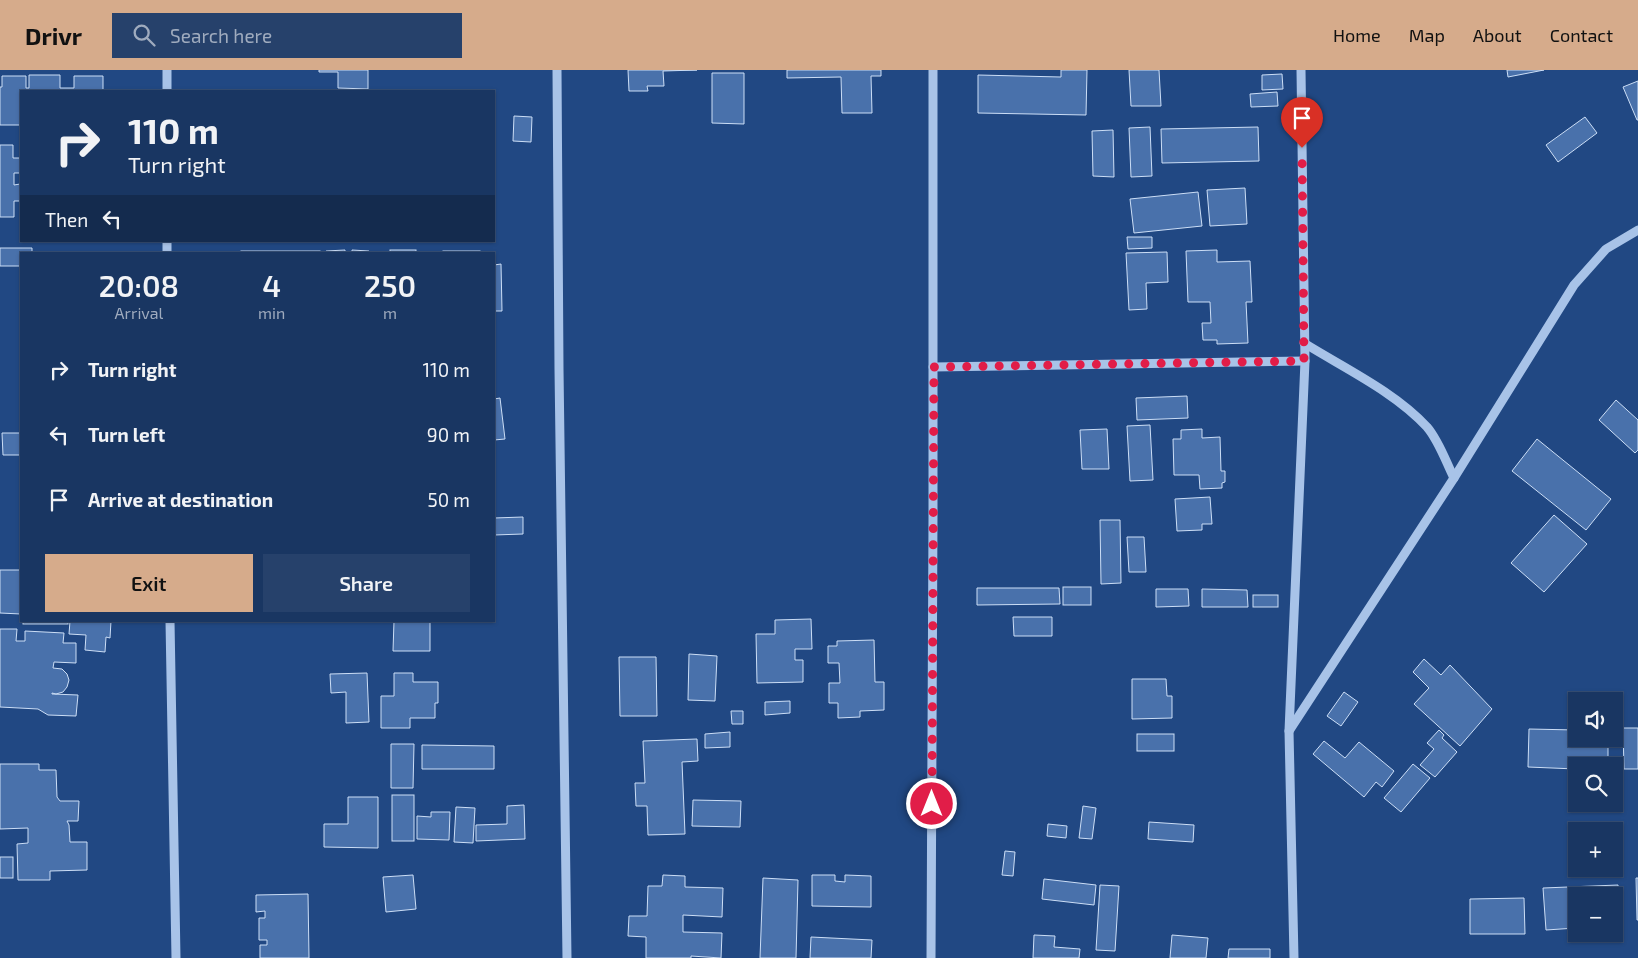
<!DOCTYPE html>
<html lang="en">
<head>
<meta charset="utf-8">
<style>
  body { margin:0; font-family:"Exo 2",sans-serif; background:#26416b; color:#f1f3f6; height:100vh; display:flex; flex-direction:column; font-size:19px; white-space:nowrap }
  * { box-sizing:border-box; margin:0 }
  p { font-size:16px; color:#9fabbe }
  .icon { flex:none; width:28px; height:28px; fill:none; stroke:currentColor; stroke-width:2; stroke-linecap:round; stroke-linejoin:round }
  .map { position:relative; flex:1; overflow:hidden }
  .side { position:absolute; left:20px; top:182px; width:475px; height:370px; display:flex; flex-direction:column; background:#193662; border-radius:0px; box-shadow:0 1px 4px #0004,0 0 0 1px #375077 }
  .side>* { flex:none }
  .guide { position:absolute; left:20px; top:20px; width:475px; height:152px; border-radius:0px; box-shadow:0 1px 4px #0004,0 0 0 1px #375077; background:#193662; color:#f1f3f6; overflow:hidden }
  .controls { position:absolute; left:1568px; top:622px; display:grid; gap:10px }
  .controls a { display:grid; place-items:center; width:55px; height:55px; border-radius:0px; background:#193662; box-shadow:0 1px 4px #0004,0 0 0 1px #375077; font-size:25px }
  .pin { position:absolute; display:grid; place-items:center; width:42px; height:42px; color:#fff; margin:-51px -21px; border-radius:50% 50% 50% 0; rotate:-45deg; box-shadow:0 0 5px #0007 }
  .pin .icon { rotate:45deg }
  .me { position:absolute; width:55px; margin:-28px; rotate:0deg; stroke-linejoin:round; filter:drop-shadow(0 0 4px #0008) }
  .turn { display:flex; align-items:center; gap:18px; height:105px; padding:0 25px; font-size:22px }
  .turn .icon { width:65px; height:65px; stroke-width:2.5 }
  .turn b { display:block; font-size:35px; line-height:42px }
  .then { display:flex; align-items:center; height:48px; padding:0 25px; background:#0003; gap:10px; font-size:19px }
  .eta { display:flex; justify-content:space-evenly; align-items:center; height:85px; text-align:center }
  .eta b { font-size:30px; font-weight:600; line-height:35px }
  .cta { display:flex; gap:10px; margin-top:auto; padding:10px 25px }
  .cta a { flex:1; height:58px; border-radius:0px; background:#d6ab8b; color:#111; font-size:20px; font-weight:600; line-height:58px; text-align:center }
  .cta a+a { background:#26416b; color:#f1f3f6 }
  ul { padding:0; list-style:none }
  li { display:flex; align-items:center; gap:15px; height:65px; padding:0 25px }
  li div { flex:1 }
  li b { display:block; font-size:19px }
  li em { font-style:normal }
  header { display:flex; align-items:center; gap:30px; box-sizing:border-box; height:70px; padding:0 25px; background:#d6ab8b; color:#111 }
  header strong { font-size:24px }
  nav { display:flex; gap:28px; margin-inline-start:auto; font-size:18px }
  .search { width:350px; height:45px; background:#26416b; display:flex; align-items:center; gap:12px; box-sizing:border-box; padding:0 18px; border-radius:0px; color:#9fabbe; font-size:19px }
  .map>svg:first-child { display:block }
  .building { fill:#4971ab; stroke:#ccdef6 }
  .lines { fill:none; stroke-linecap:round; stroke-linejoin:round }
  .minor { stroke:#a8c3e8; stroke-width:9 }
  .route { stroke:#e11d48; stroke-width:9; stroke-dasharray:0 16.2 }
</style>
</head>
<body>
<header>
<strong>Drivr</strong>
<div class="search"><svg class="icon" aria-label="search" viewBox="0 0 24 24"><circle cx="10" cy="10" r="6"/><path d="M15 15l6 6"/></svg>Search here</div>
<nav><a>Home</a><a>Map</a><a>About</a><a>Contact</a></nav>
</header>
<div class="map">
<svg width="1638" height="888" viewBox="0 0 1638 888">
  <rect width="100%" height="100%" fill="#214883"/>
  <g class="building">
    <polygon points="319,0 368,0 368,19 338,18 338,2 319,2"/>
    <polygon points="628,0 697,0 663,1 664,16 647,16 648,21 629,21"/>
    <polygon points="787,0 881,0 881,6 871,6 872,43 842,43 841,7 787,8"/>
    <polygon points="1061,0 1087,0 1086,45 978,43 978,5 1061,7"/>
    <polygon points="1129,0 1159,0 1161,36 1131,36"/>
    <polygon points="1507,0 1544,0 1508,7"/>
    <polygon points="712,3 744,3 744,54 712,53"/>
    <polygon points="1282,4 1283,19 1262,20 1262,5"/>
    <polygon points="29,5 60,5 60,18 74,18 74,6 103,6 103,21 21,21 21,55 0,55 0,17 2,17 2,6 26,6 26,18 29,18"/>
    <polygon points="1638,11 1638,50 1637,50 1623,17"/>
    <polygon points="1277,22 1278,36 1251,37 1250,24"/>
    <polygon points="514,46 532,47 531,72 513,71"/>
    <polygon points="1585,47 1597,63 1558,92 1546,75"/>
    <polygon points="1150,57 1152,106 1131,107 1129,58"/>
    <polygon points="1258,57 1259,91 1162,93 1161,59"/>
    <polygon points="1113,60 1114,107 1093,106 1092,61"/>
    <polygon points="0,75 13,75 13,88 20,88 20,103 14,103 14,115 20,114 21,131 14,131 14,147 0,147"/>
    <polygon points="1245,118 1247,154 1210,156 1207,120"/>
    <polygon points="1198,122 1202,156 1134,163 1130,129"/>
    <polygon points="1127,167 1152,167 1152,178 1128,179"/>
    <polygon points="0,178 32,178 32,184 21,184 21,196 0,196"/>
    <polygon points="345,180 345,184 326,184 326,181"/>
    <polygon points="352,180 369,181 369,184 352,184"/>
    <rect x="390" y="180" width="26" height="4"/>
    <polygon points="1217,180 1217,192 1250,191 1252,232 1246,232 1248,273 1217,274 1217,270 1203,270 1202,253 1211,253 1210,232 1188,232 1186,181"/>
    <rect x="241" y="181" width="79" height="3"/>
    <rect x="443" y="181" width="37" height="3"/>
    <polygon points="1167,182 1168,212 1146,213 1147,239 1129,240 1126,183"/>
    <polygon points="501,194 502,241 494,241 494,195"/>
    <polygon points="1187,326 1188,348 1137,350 1136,328"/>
    <polygon points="500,328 505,369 494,370 494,329"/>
    <polygon points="1616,330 1638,350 1638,380 1635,383 1599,350"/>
    <polygon points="1150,355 1153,410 1130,411 1127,356"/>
    <polygon points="1107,359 1109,399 1082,399 1080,360"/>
    <polygon points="1202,359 1202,368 1220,367 1221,401 1225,401 1225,412 1222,413 1222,418 1200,419 1199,405 1174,405 1173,369 1181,369 1181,360"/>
    <polygon points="2,363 21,363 21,385 3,385"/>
    <polygon points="1537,369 1611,429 1586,460 1512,401"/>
    <polygon points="1210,427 1212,454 1202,454 1202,460 1177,461 1175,429"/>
    <polygon points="1554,445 1587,474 1544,522 1511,493"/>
    <polygon points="523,447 523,464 494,465 494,448"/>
    <polygon points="1100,450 1120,450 1121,513 1101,514"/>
    <polygon points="1127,467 1144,467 1146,502 1129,502"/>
    <polygon points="0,500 21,500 21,544 0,543"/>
    <rect x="1063" y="517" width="28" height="18"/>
    <polygon points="977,518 1059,518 1060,534 977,535"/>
    <polygon points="1156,519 1188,519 1189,536 1156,537"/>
    <polygon points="1202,519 1247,520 1248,537 1202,537"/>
    <rect x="1253" y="525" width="25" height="12"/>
    <polygon points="1013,547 1052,547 1052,566 1014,566"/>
    <polygon points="811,549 812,579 795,579 795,590 803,590 803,612 757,613 756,564 775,564 775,550"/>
    <rect x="23" y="551" width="45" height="3"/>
    <polygon points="70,551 111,551 110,568 106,567 105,582 85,580 86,565 69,564"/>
    <polygon points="394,551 430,551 430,581 393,581"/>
    <polygon points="0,559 17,559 16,571 25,571 25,561 64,563 63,573 76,573 76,593 54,592 53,598 62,599 67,604 69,610 67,617 63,622 56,624 52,623 52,624 78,625 76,646 48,645 38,639 0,637"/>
    <polygon points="874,570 875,612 884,612 884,640 860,641 860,647 838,648 838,633 829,633 829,613 840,613 839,593 828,593 828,576 837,576 837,571"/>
    <polygon points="689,584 717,586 715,631 688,630"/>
    <polygon points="619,587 656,587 657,646 620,646"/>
    <polygon points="1424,589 1441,605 1450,595 1492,639 1460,676 1414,634 1429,618 1413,602"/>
    <polygon points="367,603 369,652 346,653 346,622 331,623 330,604"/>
    <polygon points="394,603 413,603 413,612 438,612 438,633 435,633 435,648 410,648 410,658 381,658 381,626 394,626"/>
    <polygon points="1132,609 1166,609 1167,626 1172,626 1172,648 1132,649"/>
    <polygon points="1344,622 1358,632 1341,656 1327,646"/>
    <polygon points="790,631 790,643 765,645 765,632"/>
    <polygon points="731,641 743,641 743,654 732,654"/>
    <polygon points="1623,658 1638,658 1638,699 1624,699"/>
    <polygon points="1529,659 1576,660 1576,669 1608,669 1608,696 1576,696 1576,699 1528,697"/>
    <polygon points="1439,660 1444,665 1442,668 1457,682 1435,707 1420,695 1434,679 1427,673"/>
    <polygon points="730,662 730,677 705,678 705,664"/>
    <rect x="1137" y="664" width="37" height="17"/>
    <polygon points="697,669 698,691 682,692 685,764 648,765 647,736 636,736 635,713 645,713 643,671"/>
    <polygon points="1324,671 1345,688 1359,672 1394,701 1382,717 1376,712 1364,727 1313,684"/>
    <polygon points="391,674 414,674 413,718 391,718"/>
    <polygon points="422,675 494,676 494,699 422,699"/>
    <polygon points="0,694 39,694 39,700 56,700 57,727 60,731 79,731 78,751 67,751 69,755 70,772 87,772 87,800 50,801 50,810 18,810 17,774 28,773 28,758 0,759"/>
    <polygon points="1413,694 1430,708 1401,742 1384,728"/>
    <rect x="392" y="725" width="22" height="46"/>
    <polygon points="348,727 378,727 378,778 324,777 324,754 348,754"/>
    <polygon points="693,730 741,731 740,757 692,756"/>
    <polygon points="524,735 525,769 476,771 476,755 507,754 507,736"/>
    <polygon points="1083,736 1096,738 1092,769 1079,768"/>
    <polygon points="456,737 475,738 473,773 454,772"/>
    <polygon points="431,742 450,742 449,770 417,769 417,746 431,747"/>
    <polygon points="1149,752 1194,755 1193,772 1148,769"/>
    <polygon points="1048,754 1067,756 1066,768 1047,766"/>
    <polygon points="1005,781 1015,782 1013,806 1002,805"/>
    <rect x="0" y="787" width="13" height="21"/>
    <polygon points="413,805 416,839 386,842 383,807"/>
    <polygon points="663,805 685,806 685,817 723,818 722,847 683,845 683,862 722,863 721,888 691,886 691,888 646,888 646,867 628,866 629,846 647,846 648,816 662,816"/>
    <polygon points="812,805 835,805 835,811 845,812 845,805 871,806 871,837 812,836"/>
    <polygon points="763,808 798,810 796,888 760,888"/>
    <polygon points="1636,808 1638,808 1638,850 1637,850"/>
    <polygon points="1044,809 1096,815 1094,835 1042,829"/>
    <polygon points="1100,815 1119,816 1115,881 1096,880"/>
    <polygon points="1618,815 1620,856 1614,856 1614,826 1576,826 1576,858 1546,860 1543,818"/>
    <polygon points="308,824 309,888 260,888 260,875 267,875 267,870 259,870 259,848 265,848 265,841 256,842 256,825"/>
    <polygon points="1524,828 1525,864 1470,864 1470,829"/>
    <polygon points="1034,865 1055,866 1054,877 1080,879 1079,888 1033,888"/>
    <polygon points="1172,865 1208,868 1206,888 1170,888"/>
    <polygon points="811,867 872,870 871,888 810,888"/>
    <polygon points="1229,879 1270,879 1270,888 1228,888"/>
  </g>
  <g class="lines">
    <g class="minor">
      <polyline points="557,0 559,299 567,888"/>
      <polyline points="167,21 167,0"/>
      <polyline points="167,184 167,171"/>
      <path d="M1304 273C1344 298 1395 322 1427 357 1439 371 1446 392 1454 408"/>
      <polyline points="933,297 1305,291"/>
      <polyline points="170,551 176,888"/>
      <polyline points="1289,661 1454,408 1574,215 1606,179 1638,160"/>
      <polyline points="931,888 933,446 933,0"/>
      <polyline points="1294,888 1289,661 1305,291 1301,0"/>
    </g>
  </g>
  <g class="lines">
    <polyline class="route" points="932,734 934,297 1304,291 1302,78"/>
  </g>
</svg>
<div class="controls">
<a><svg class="icon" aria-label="sound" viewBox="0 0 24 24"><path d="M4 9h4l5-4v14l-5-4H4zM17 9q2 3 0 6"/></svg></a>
<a><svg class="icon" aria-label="search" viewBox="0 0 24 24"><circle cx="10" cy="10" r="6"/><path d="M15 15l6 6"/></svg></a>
<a>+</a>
<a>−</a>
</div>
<div class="pin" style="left:1302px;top:78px;background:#d93025"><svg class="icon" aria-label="arrive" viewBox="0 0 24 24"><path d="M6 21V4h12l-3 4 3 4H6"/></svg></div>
<svg class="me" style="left:932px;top:734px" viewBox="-20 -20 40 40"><circle r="17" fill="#e11d48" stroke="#fff" stroke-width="3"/><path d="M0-11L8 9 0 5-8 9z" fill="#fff"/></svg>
<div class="guide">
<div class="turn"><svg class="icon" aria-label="right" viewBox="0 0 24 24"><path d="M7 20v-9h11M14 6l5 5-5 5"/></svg><div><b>110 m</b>Turn right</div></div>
<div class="then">Then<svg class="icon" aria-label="left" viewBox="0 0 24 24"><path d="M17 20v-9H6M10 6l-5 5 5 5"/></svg></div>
</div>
<section class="side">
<div class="eta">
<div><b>20:08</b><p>Arrival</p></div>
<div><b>4</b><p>min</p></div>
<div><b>250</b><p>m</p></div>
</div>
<ul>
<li><svg class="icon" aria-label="right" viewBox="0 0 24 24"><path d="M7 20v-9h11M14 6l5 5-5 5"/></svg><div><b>Turn right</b></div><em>110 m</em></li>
<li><svg class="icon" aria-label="left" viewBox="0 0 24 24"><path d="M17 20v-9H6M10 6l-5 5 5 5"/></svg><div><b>Turn left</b></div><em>90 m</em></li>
<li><svg class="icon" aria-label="arrive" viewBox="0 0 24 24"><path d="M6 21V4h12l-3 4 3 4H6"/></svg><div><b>Arrive at destination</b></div><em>50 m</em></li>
</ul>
<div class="cta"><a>Exit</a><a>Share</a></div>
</section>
</div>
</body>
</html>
